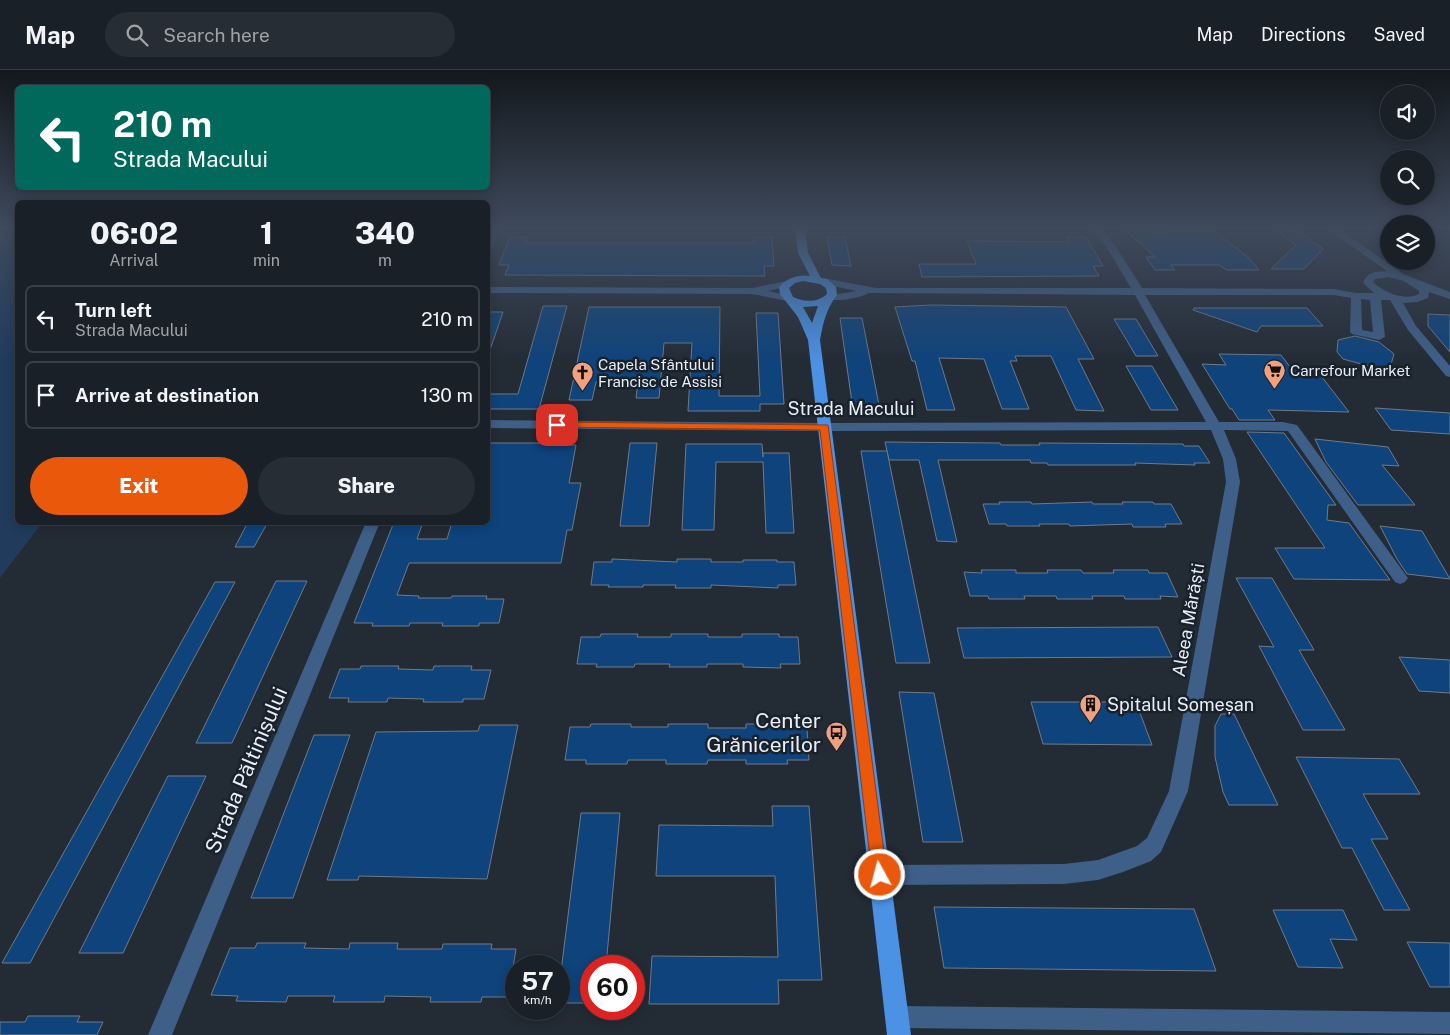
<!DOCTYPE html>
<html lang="en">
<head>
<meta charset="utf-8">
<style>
  body { margin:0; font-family:"Public Sans",sans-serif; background:#272d34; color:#f1f3f6; height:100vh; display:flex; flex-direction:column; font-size:19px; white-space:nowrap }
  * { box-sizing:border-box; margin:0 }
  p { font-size:16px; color:#9fa3a8 }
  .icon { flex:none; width:28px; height:28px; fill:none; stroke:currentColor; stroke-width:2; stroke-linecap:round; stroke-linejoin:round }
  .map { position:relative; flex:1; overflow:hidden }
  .panel { position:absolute; left:15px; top:130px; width:475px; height:325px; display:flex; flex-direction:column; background:#1a2028; border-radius:8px; box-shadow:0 2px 12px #0003,0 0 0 1px #383e45 }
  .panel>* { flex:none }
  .guide { position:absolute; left:15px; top:15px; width:475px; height:105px; border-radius:8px; box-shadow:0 2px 12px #0003,0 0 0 1px #383e45; background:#00695c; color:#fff; overflow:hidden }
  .tools { position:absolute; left:1380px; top:15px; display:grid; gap:10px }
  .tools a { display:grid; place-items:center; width:55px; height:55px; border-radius:50%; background:#1a2028; box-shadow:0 2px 12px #0003,0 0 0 1px #383e45; font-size:25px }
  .speed { position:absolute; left:505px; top:885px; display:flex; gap:10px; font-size:25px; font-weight:700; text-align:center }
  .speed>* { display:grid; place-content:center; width:65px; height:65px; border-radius:50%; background:#1a2028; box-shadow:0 2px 12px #0003,0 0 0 1px #383e45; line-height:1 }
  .speed small { font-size:12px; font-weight:400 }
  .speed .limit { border:8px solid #d22; background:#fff; color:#111 }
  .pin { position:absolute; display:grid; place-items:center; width:42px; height:42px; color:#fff; margin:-21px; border-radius:10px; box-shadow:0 2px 8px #0006 }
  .me { position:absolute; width:55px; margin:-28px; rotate:353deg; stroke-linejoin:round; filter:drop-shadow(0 0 4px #0008) }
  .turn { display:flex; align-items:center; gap:18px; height:105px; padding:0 15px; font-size:22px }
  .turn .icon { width:65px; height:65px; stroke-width:2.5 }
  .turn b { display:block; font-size:35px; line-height:42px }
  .eta { display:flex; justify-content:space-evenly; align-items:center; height:85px; text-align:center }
  .eta b { font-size:30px; font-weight:800; line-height:35px }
  .action { display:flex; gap:10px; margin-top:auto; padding:10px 15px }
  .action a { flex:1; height:58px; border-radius:30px; background:#ea580c; color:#fff; font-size:20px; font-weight:800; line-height:58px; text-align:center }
  .action a+a { background:#272d34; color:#f1f3f6 }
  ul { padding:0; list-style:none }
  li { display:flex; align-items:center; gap:15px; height:68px; margin:0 10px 8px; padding:0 5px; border:2px solid #383e45; border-radius:8px }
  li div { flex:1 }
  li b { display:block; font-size:19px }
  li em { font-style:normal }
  header { display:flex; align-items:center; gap:30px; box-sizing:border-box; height:70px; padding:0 25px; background:#1a2028; border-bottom:1px solid #383e45 }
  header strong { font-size:24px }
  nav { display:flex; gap:28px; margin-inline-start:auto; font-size:18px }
  .search { width:350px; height:45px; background:#272d34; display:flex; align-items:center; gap:12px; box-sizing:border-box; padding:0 18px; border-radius:28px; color:#9fa3a8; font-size:19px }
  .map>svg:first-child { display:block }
  .green { fill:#203b5c }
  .building { fill:#0e437c; stroke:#707a86 }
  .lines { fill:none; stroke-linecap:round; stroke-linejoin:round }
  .minor { fill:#3e5f88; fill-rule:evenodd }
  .major { fill:#4b92e5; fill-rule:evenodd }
  .route { fill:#ea580c; stroke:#983908 }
  .labels { text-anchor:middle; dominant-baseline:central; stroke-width:5; stroke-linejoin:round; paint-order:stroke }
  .far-poi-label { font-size:15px; fill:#e8eef5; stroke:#19212b; text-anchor:start }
  .street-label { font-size:18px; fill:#e8eef5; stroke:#19212b }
  .poi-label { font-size:18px; fill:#e8eef5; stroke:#19212b; text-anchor:start }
  .near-poi-label { font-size:21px; fill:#e8eef5; stroke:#19212b; text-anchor:end }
  .near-street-label { font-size:21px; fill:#e8eef5; stroke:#19212b }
</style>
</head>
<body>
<header>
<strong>Map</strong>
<div class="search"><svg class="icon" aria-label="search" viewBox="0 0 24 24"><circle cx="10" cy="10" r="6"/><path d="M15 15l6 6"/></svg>Search here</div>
<nav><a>Map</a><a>Directions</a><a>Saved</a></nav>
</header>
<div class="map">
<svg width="1450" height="965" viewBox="0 0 1450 965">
  <rect width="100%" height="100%" fill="#232b35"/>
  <polygon class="green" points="0,158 17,158 18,452 42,453 0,508"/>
  <g class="building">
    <polygon points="1123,158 1153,158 1158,163 1210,158 1248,187 1259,200 1227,200 1219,195 1171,195 1175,200 1155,200 1146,187 1155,187"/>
    <polygon points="1272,158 1293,158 1323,179 1304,199 1271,199 1296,175"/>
    <polygon points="510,167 528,167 526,173 754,173 753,167 772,167 774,196 764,196 765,206 505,205 509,195 499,195"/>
    <polygon points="827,167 845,167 851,196 832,195"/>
    <polygon points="1067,167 1086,167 1103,196 1093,196 1099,206 922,207 919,194 976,194 967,171 1069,172"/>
    <polygon points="931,235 1066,237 1094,289 1078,289 1104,341 1076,340 1051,286 1015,286 1017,291 1010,291 1029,339 1002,339 984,289 939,288 955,340 927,340 915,291 912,291 895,237"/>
    <polygon points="543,236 567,236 539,339 488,339 488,324 518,324"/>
    <polygon points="589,237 720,237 719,326 760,326 756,243 778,243 784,334 760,334 760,341 688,341 692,273 664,273 659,328 636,328 638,312 596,312 592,330 569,330"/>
    <polygon points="1194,238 1307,238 1323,256 1261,256 1257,262 1193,240"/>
    <polygon points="488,242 503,242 490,280 488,279"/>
    <polygon points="1428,244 1450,245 1450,282 1428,256"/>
    <polygon points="840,248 862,248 880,340 853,340"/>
    <polygon points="1114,249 1136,249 1158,286 1136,286"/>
    <polygon points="1355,266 1379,272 1394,284 1390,298 1376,298 1343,289 1337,282 1338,270"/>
    <polygon points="1219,284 1281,285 1290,297 1315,298 1349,342 1268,340 1275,350 1239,350 1232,339 1230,339 1202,294 1226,295"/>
    <polygon points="1126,296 1152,296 1178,340 1151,340"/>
    <polygon points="1375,338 1450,343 1450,364 1391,360"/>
    <polygon points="1247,362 1284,363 1336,435 1328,435 1327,450 1349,453 1390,510 1294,509 1275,478 1325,478"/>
    <polygon points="1315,369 1388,377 1399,396 1382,395 1415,435 1358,435 1326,392"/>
    <polygon points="885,372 1000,373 1001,375 1040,375 1039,373 1183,374 1184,376 1199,376 1210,393 1194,393 1195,395 1135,393 1136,395 1048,395 1047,393 1031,393 1030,390 938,390 957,472 937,471 919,390 889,390"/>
    <polygon points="490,373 564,373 563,375 576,375 569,413 581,413 572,460 567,460 561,493 409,493 397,525 419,526 418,528 451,528 452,526 487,526 486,529 504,529 499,553 479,553 479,556 442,556 443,553 410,553 409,556 372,556 373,553 354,553 394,452 423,452 417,469 447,469 452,452 488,452 488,375"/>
    <polygon points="630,373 657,373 649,456 620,456"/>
    <polygon points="686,374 762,374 763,387 763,383 789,383 794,463 766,463 763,392 716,392 714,460 682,460"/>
    <polygon points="861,381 887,381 930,593 896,593"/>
    <polygon points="999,432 1031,432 1032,434 1092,432 1093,434 1123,434 1122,432 1153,432 1154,434 1171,434 1182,454 1165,454 1166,457 1133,457 1132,454 1070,456 1069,454 1039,454 1040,456 1007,456 1006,454 989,454 983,434 1000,434"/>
    <polygon points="248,452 268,452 254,477 235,477"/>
    <polygon points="1380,456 1422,461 1450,509 1407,504 1397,489"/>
    <polygon points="612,489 677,492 677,489 711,489 711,492 743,492 743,490 777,490 777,492 794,492 796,515 778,515 778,518 711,515 711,518 675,518 676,515 643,515 643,517 608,517 609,515 591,515 594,492 612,492"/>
    <polygon points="981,500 1016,500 1016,503 1048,503 1047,500 1081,500 1083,503 1114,503 1113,500 1148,500 1149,503 1167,503 1178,527 1160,526 1161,529 1125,529 1124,526 1092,526 1093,529 1057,529 1056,526 1024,526 1025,529 989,529 988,526 970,526 964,502 982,503"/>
    <polygon points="1236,508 1272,508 1314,580 1299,580 1345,660 1303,660 1259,576 1274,577"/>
    <polygon points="276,511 307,511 232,673 196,673"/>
    <polygon points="215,512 235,512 30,893 2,893"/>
    <polygon points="1158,557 1172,587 964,588 957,558"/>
    <polygon points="601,564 638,564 637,567 671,567 671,564 708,564 708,567 742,567 742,564 779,564 779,567 798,567 800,594 780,594 781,598 743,597 743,594 707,594 707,597 669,597 670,594 635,594 634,597 596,597 597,594 577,594 581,567 600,567"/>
    <polygon points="1399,587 1450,590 1450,623 1419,621"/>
    <polygon points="361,596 399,596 398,599 433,600 434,596 472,596 471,600 491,600 484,629 463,629 463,632 423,632 424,629 388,628 387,632 348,632 349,628 329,628 340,599 360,599"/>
    <polygon points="899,622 934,623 963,772 923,772"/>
    <polygon points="1031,632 1136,632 1152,675 1043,674"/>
    <polygon points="1221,644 1234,644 1278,735 1229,735 1223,722 1215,687 1215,656"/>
    <polygon points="591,654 631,654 631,657 668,657 668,654 708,654 708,658 746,658 746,654 785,654 786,658 807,658 809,690 787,690 788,694 746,694 746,690 708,690 707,694 666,694 666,690 628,690 627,694 586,694 586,690 565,690 570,657 590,657"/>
    <polygon points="480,655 518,655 487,809 359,806 358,810 327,810 376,662 478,661"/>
    <polygon points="314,665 350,665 293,828 251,828"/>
    <polygon points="1296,687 1399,689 1420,724 1363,724 1388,769 1371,769 1410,840 1384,840 1352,778 1342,778"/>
    <polygon points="168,706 206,706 123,883 79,883"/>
    <polygon points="772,736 809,736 822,910 778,910 779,934 649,934 652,886 778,887 775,806 656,806 659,755 773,756"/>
    <polygon points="581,743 620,743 606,896 591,896 591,933 559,933 559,917"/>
    <polygon points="934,837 1194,839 1216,901 944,898"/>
    <polygon points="1273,840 1343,840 1357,870 1330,869 1343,898 1298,897"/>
    <polygon points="1407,872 1450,873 1450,917 1430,917"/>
    <polygon points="257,873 306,873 304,878 349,879 350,873 398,873 397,879 442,879 443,874 492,874 491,879 516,879 508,927 482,927 481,932 430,932 431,927 385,926 384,932 333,932 335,926 288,926 286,932 236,931 238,926 211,925 230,878 255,878"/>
    <polygon points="28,946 80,946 77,952 103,952 97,965 0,965 0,952 25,952"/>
  </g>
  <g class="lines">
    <g class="minor">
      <polygon points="490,158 500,158 493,177 488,180 488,165"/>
      <path d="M1091 158H1101L1115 175 1142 218 1334 219 1356 223H1374L1363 213C1368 201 1375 202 1387 201L1326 158H1338L1403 204 1450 222V229L1429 222 1428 228 1417 232 1403 233 1416 256 1450 296V307L1446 306 1408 260 1390 230H1381L1385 267 1379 270 1352 264 1350 262 1351 228 1334 225H1145L1219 352H1283L1297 355 1408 508 1405 512 1400 514 1395 512 1288 361 1224 360 1236 389 1240 412 1188 721 1161 782 1151 791 1123 802 1098 810 1064 814 880 815 873 812 870 805 873 798 880 795 1064 794 1098 790 1137 776 1147 768 1169 721 1226 412 1223 389 1211 360 825 361 488 358V350L825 353 1206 352 1135 225 868 223C863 228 830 233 825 228L826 226 857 221 823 214 818 211 823 208 876 218H1131L1106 176ZM1388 207 1404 211 1419 221V224C1404 231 1385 223 1373 212L1375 209ZM1361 229 1370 230 1373 262 1362 260Z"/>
      <polygon points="786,211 791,214 790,216 768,221 792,226 793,228 788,231 752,224 488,223 488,217 753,218"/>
      <polygon points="366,452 380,452 172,965 148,965"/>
      <polygon points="897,936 1450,942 1450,964 897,958 889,955 886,947 889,939"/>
    </g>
    <path class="major" d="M795 158H805L808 183 821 208 827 209 836 217 837 225C826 239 823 253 820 270L911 965H887L808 270 798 247 780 224 779 217C787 208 798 204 810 206L798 183ZM803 211 820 214 826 218 827 224C817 233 804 232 793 227L789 218 795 213ZM818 236 812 253 803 237Z"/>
  </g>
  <linearGradient id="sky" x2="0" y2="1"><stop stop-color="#13181d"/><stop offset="0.54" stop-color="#3f4a5c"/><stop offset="1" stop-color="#3f4a5c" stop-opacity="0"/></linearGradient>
  <rect width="1450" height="293" fill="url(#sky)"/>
  <polygon class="route" points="557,352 828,355 887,805 885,811 880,813 874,811 872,805 820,360 554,357 553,355"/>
  <defs>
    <symbol id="supermarket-pin" viewBox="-11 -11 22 30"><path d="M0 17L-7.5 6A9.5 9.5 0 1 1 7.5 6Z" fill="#f2a17e" stroke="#19212b"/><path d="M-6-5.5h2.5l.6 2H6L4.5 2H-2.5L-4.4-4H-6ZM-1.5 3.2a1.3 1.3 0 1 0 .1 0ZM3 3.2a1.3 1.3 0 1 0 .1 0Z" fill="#111"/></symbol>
    <symbol id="church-pin" viewBox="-11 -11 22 30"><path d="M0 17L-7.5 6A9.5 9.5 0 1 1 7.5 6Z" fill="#f2a17e" stroke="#19212b"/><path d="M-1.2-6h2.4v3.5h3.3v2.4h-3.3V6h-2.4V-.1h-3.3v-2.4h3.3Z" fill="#111"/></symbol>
    <symbol id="building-pin" viewBox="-11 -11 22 30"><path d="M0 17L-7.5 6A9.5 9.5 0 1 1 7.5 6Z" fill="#f2a17e" stroke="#19212b"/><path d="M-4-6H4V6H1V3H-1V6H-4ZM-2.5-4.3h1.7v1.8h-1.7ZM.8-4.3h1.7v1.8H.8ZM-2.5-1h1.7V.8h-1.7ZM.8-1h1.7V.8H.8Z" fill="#111"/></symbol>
    <symbol id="bus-pin" viewBox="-11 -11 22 30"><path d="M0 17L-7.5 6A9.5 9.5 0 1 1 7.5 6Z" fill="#f2a17e" stroke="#19212b"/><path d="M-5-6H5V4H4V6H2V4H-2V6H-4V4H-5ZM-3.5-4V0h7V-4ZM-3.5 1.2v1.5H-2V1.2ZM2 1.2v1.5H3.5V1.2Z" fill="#111"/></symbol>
  </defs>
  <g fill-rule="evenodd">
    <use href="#supermarket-pin" x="1262" y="288" width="25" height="34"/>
    <use href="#church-pin" x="570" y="290" width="25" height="34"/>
    <use href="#building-pin" x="1078" y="622" width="25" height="34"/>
    <use href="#bus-pin" x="824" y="650" width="25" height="34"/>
  </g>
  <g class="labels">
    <g class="far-poi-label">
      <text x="598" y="294">Capela Sfântului<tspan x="598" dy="17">Francisc de Assisi</tspan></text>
      <text x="1290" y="300">Carrefour Market</text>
    </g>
    <g class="street-label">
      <text x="851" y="338">Strada Macului</text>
      <text transform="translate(1188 550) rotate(-80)">Aleea Mărăști</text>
    </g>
    <g class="poi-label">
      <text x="1107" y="634">Spitalul Someșan</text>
    </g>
    <g class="near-poi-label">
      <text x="821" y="650">Center<tspan x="821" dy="24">Grănicerilor</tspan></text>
    </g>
    <g class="near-street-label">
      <text transform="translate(246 700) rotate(-67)">Strada Păltinișului</text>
    </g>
  </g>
</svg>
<div class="tools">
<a><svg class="icon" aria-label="sound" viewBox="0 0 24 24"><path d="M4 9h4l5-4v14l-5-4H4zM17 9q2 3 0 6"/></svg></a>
<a><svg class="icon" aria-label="search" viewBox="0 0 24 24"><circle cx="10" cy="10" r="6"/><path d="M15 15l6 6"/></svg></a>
<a><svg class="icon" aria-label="layers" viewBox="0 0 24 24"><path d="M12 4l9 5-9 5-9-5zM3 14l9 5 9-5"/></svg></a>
</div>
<div class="speed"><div>57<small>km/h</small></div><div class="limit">60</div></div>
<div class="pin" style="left:557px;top:355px;background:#d93025"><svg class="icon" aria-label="arrive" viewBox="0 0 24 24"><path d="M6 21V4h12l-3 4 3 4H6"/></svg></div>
<svg class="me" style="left:880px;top:805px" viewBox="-20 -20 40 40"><circle r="17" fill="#ea580c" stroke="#fff" stroke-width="3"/><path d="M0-11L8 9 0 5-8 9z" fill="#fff"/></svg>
<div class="guide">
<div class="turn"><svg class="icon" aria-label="left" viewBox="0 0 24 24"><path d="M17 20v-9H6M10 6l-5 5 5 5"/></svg><div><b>210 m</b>Strada Macului</div></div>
</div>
<section class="panel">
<div class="eta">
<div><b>06:02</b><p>Arrival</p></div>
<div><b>1</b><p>min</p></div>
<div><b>340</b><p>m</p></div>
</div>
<ul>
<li><svg class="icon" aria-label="left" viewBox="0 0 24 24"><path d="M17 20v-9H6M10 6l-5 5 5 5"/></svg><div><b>Turn left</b><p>Strada Macului</p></div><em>210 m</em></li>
<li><svg class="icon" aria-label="arrive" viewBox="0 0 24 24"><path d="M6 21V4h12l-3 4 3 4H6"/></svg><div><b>Arrive at destination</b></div><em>130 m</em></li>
</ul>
<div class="action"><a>Exit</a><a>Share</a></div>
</section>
</div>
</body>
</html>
